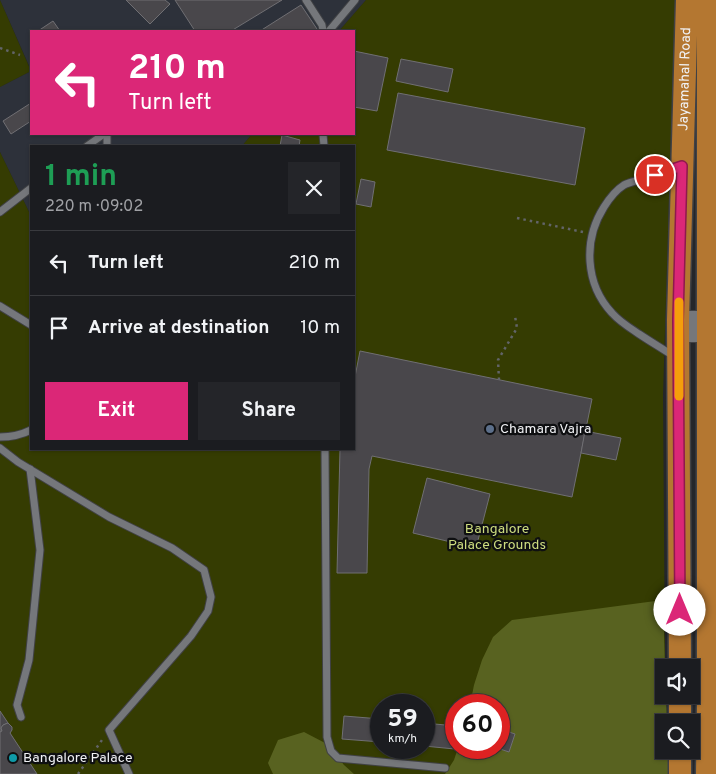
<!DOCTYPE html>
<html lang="en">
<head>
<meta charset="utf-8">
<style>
  body { margin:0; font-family:Overpass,sans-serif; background:#242529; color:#f1f3f6; height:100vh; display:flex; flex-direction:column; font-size:19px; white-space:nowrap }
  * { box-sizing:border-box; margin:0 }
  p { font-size:16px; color:#a0a1a5 }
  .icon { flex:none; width:28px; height:28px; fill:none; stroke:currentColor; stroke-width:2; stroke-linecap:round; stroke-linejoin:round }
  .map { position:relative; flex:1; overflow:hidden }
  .panel { position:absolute; left:30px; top:145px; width:325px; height:305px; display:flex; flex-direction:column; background:#1b1c20; border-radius:0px; box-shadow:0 1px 4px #0004,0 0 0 1px #393a3e }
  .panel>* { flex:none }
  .banner { position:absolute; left:30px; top:30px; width:325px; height:105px; border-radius:0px; box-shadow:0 1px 4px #0004,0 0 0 1px #393a3e; background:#db2777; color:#fff; overflow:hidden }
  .buttons { position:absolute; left:655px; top:659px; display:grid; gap:10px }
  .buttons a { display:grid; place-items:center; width:45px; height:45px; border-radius:0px; background:#1b1c20; box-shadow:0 1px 4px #0004,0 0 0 1px #393a3e; font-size:25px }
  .speed { position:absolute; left:370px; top:694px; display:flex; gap:10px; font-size:25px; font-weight:700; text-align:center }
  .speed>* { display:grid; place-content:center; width:65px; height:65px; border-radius:50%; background:#1b1c20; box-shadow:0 1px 4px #0004,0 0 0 1px #393a3e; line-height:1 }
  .speed small { font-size:12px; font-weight:400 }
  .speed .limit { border:8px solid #d22; background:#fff; color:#111 }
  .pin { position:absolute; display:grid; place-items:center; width:42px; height:42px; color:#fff; margin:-21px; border:2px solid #fff; border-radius:50%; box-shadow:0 1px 5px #0007 }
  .me { position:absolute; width:55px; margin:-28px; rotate:0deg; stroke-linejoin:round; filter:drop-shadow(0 0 4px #0008) }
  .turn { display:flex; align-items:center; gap:18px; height:105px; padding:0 15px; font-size:22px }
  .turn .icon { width:65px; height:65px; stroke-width:2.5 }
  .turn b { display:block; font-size:35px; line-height:42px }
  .round { display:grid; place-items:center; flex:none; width:52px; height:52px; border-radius:0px; background:#242529 }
  .overview { display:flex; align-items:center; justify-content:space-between; height:85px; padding:0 15px }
  h1 { font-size:30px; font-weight:700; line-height:38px; color:#1e9e55 }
  .button { display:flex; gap:10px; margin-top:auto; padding:10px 15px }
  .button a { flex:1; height:58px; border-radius:0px; background:#db2777; color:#fff; font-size:20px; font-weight:700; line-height:58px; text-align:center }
  .button a+a { background:#242529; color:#f1f3f6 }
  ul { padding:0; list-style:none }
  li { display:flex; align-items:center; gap:15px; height:65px; padding:0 15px; border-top:1px solid #393a3e }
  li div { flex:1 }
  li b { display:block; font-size:19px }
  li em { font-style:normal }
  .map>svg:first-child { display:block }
  .built { fill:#2d313a }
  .green { fill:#353c02; fill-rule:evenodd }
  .forest { fill:#586220 }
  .building { fill:#49474b; stroke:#706f73 }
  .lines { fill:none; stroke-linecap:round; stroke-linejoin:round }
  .service-casing { stroke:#404144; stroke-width:9 }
  .tertiary-casing { stroke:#404144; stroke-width:20 }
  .primary-casing { stroke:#404144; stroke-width:25 }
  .path { stroke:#626468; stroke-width:2.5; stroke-dasharray:2.5 4; stroke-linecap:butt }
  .service { stroke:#75777b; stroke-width:7 }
  .tertiary { stroke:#75777b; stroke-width:18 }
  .primary { stroke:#b47731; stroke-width:22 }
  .route-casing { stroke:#8e194d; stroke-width:12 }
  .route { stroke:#db2777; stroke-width:9 }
  .slow { stroke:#f59e0b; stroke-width:9 }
  .service-dot { fill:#5c6f8a; stroke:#0e0f11; stroke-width:2 }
  .culture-dot { fill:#0f9aa8; stroke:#0e0f11; stroke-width:2 }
  .labels { text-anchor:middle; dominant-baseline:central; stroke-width:4.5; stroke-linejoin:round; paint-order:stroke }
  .street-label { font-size:14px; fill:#f0f1f4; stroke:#0e0f11 }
  .poi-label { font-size:14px; fill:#f0f1f4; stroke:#0e0f11; text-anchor:start }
  .park-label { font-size:14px; fill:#cddc7f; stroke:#0e0f11 }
</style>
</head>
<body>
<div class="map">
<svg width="716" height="774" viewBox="0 0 716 774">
  <rect width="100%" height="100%" fill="#24262a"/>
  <g class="built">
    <polygon points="0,0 366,0 339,31 31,31 31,70"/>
    <polygon points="31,71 31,134 252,134 242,146 31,146 31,216 0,152 0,87"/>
  </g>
  <g class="green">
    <polygon points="0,0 31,71 0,87"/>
    <path d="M366 0H675L663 396 665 667 664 668V750L666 774H0V152L31 216V449H354V146H242L252 134H354V31H339ZM381 705H424V748H381ZM456 705H499V748H456Z"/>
  </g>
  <g class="forest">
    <polygon points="663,600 665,667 664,668 664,695 666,695 667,722 664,722 664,750 668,750 669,774 445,774 454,760 458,748 499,748 499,705 470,705 474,685 482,660 493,637 512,620"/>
    <polygon points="304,732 327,744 344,765 354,774 273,774 268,763 278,740"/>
  </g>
  <g class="building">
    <polygon points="126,0 165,0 170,4 150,24"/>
    <polygon points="175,0 282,0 231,31 195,31"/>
    <polygon points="301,5 317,29 313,31 260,31"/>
    <polygon points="53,21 60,31 38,31"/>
    <polygon points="354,51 388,58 377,111 354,107"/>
    <polygon points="401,59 453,69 448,92 396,81"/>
    <polygon points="398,93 585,128 575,185 387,150"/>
    <polygon points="31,103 31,121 11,134 3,121"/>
    <polygon points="282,135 300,140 299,146 280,146"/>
    <polygon points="361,179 375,182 371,207 356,204"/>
    <polygon points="360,351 592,399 572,497 372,456 369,469 367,573 337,573 340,449 354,449 354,382"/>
    <polygon points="585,431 621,438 616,460 581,453"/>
    <polygon points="427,478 490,494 476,548 413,533"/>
    <polygon points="0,711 8,723 3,725 1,728 2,731 0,732"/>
    <polygon points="344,716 381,719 381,742 342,739"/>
    <polygon points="8,723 12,727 12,730 10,733 37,774 0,774 0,732 2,731 1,728 3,725"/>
    <polygon points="424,723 456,726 456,748 475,748 475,751 424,746"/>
    <polygon points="503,730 515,734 509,752 497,748 499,748 499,744"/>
  </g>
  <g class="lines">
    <defs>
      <g id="service">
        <polyline points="306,0 322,25 323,31"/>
        <polyline points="329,31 355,0"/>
        <polyline points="107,134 107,146"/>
        <polyline points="323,134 324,146"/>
        <polyline points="87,146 104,134"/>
        <polyline points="0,212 31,188"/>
        <polyline points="0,306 31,325"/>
        <path d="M675 357C663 349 651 342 639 334 630 328 620 322 612 313 585 284 583 240 604 207 609 199 616 190 624 185 630 182 637 181 642 179 655 175 667 170 679 167"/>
        <path d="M0 437C12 437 21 435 31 430"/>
        <polyline points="0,448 18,462 109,517 172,548 204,570 211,597 208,611 191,636 109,730 129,774"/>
        <polyline points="325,449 327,737 331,751 338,758 445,768"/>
        <polyline points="21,717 17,705 29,660 40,550 30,469"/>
      </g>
      <g id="tertiary">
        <polyline points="678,320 716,320"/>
        <polyline points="678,333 716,333"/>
      </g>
      <g id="primary">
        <path id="s1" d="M680 668 678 320 687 0"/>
        <polyline points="680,722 680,695"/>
        <polyline points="680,774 680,750"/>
        <polyline points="707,774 708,705 708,0"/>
      </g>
    </defs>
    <use href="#service" class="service-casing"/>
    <use href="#tertiary" class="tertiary-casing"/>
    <use href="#primary" class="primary-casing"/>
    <g class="path">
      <polyline points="0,48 20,55"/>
      <polyline points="517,218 583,232"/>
      <polyline points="499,380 498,360 517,328 515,316"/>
      <polyline points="78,774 102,740"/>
    </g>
    <use href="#service" class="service"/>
    <use href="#tertiary" class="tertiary"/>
    <use href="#primary" class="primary"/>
  </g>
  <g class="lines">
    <defs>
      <polyline id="route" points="655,175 682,166 678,320 680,610"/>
    </defs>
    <use href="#route" class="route-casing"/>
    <use href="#route" class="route"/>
    <polyline class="slow" points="679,302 679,396"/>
  </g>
  <circle class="service-dot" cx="490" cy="429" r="5"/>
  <circle class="culture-dot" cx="13" cy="758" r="5"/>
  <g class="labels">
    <g class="street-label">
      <text stroke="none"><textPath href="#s1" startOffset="589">Jayamahal Road</textPath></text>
    </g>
    <g class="poi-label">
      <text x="500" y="429">Chamara Vajra</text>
      <text x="23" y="758">Bangalore Palace</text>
    </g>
    <g class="park-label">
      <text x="497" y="529">Bangalore<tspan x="497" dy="16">Palace Grounds</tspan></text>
    </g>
  </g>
</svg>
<div class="buttons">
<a><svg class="icon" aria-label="sound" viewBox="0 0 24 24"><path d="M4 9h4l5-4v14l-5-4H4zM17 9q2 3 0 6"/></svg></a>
<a><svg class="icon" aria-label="search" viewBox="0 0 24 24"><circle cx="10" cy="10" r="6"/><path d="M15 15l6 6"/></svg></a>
</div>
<div class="speed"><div>59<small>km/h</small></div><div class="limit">60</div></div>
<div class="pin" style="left:655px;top:175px;background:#d93025"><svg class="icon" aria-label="arrive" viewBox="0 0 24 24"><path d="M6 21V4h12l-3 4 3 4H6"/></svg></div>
<svg class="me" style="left:680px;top:610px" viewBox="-20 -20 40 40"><circle r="19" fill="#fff"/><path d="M0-13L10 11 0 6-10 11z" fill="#db2777"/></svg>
<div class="banner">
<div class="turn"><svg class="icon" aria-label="left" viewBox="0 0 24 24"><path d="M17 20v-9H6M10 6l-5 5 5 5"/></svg><div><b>210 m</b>Turn left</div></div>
</div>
<section class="panel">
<div class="overview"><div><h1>1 min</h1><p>220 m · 09:02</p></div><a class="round"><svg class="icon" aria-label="close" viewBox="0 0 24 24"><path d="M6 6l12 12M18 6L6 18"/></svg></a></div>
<ul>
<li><svg class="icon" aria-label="left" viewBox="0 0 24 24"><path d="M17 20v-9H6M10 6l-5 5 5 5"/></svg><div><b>Turn left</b></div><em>210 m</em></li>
<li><svg class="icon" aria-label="arrive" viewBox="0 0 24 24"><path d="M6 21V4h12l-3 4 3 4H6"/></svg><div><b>Arrive at destination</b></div><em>10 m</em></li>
</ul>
<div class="button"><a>Exit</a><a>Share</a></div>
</section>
</div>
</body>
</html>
